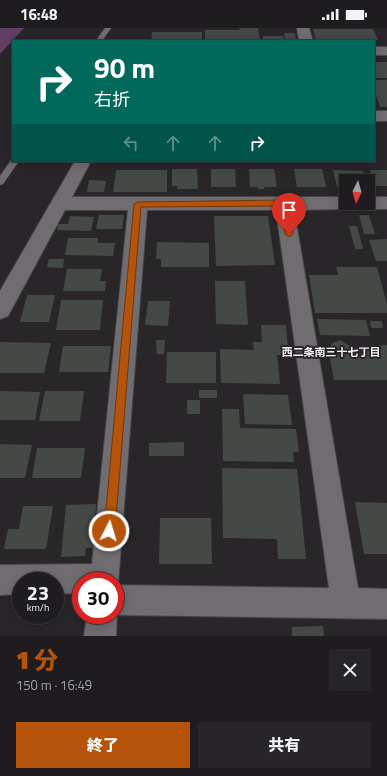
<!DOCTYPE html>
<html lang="ja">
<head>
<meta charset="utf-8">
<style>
  body { margin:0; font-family:"Titillium Web","Noto Sans JP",sans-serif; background:#272528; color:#f1f3f6; height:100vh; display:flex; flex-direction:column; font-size:15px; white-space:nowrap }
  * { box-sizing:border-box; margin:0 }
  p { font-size:13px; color:#a1a1a4 }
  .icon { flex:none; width:22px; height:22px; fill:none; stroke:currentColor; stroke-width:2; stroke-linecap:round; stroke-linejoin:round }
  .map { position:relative; height:608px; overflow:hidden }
  .details { display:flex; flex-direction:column; background:#1f1c1f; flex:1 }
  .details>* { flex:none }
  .guide { position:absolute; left:12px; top:12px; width:363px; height:122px; border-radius:0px; box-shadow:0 2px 10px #0003,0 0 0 1px #3c3a3d; background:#00695c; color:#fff; overflow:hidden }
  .needle { width:26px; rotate:185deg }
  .controls { position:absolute; left:339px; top:146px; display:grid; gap:8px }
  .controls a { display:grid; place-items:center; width:36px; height:36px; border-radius:0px; background:#1f1c1f; box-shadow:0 2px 10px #0003,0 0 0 1px #3c3a3d; font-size:20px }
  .speed { position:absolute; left:12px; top:544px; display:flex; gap:8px; font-size:20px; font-weight:700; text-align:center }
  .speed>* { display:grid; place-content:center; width:52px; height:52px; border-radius:50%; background:#1f1c1f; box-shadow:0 2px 10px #0003,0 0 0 1px #3c3a3d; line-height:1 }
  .speed small { font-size:10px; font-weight:400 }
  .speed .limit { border:6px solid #d22; background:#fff; color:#111 }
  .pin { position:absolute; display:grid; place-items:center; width:34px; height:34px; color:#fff; margin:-41px -17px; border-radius:50% 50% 50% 0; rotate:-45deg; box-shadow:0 0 4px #0007 }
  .pin .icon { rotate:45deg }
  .me { position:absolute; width:44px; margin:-22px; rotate:5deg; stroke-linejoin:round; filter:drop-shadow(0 0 3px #0008) }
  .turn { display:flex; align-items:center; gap:14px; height:84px; padding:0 16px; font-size:18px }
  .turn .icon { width:52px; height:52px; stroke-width:2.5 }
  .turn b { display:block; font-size:28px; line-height:34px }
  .lanes { display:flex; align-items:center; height:38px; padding:0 16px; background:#0003; justify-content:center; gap:20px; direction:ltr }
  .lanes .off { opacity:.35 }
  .round { display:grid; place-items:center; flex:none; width:42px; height:42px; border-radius:0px; background:#272528 }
  .headline { display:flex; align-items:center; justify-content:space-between; height:68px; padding:0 16px }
  h1 { font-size:24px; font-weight:800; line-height:30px; color:#b45309 }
  .action { display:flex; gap:8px; margin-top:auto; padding:8px 16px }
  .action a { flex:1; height:46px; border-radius:0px; background:#b45309; color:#fff; font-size:16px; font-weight:800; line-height:46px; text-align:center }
  .action a+a { background:#272528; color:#f1f3f6 }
  .status { display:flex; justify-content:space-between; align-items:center; height:28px; padding:0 20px; background:#1f1c1f; direction:ltr }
  .status svg { height:11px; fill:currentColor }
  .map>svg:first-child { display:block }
  .forest { fill:#623d64 }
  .building { fill:#454946 }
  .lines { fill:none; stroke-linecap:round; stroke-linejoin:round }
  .lane-casing { stroke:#474547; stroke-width:1 }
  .street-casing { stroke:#474547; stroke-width:2 }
  .lane { fill:#706d70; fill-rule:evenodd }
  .street { fill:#706d70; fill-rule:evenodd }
  .route { fill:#b45309; stroke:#753606 }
  .labels { text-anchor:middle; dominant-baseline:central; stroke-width:4; stroke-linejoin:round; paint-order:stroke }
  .neighbourhood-label { font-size:11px; font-weight:bold; fill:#f0eef0; stroke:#292629 }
</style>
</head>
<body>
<div class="status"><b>16:48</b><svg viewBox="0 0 49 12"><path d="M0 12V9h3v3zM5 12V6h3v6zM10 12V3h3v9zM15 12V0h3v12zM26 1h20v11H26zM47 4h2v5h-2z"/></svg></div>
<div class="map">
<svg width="387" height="608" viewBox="0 0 387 608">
  <rect width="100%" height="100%" fill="#292629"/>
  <polygon class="forest" points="0,0 24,0 0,26"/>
  <g class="building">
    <polygon points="239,0 258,0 260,13 205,13 205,2 240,2"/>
    <polygon points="313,1 373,1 378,12 316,12"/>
    <polygon points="152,4 202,4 202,13 151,13"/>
    <polygon points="284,5 295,5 296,12 285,12"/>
    <polygon points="263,8 283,8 284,13 263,13"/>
    <rect x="374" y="34" width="13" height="16"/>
    <polygon points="374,52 387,52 387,79 380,79 374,62"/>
    <polygon points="172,141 197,141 198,161 177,161 177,158 172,158"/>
    <polygon points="211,141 235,141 236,159 211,159"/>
    <polygon points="249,141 274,141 277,159 264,159 264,161 258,161 258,159 250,159"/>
    <polygon points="294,141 322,141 326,159 297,159"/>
    <polygon points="116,142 167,142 167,164 113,164"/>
    <polygon points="333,142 363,143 366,153 346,153 346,159 337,159"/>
    <polygon points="370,142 387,142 387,158 375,158"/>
    <polygon points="89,152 106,153 104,164 87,164"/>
    <polygon points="99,187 124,187 122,201 96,201"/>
    <polygon points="359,187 369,187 375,206 364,206"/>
    <polygon points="70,188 94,189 91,203 57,202 58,196 68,196"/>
    <polygon points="214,188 268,188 275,237 216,238"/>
    <polygon points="349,198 357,198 363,221 355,221"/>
    <polygon points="68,210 98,210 98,215 115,215 113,228 65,227"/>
    <polygon points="387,211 387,233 376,233 369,212"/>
    <polygon points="157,214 209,215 209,239 161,239 161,231 156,231"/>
    <polygon points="49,231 64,231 63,240 47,239"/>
    <polygon points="336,239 377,239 387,276 387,285 315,285 309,247 338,247"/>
    <polygon points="67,241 102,241 100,253 106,253 105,263 63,263"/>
    <polygon points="215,253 245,253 248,297 216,296"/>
    <polygon points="27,267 55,267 49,294 20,294"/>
    <polygon points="61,272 103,272 100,302 56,302"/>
    <polygon points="148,273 170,273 168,298 145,297"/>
    <polygon points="317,291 366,292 370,308 320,307"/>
    <polygon points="370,293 382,293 383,300 371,300"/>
    <polygon points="261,297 286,297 288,321 281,321 281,327 277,327 280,356 221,355 220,321 254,322 253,314 262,314"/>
    <polygon points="156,312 165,312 164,326 157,326"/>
    <polygon points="340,312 350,318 352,325 366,325 364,318 387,317 387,352 334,352 329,326 332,326 331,316"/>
    <polygon points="0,314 51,315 44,345 0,345"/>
    <polygon points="63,318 111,318 108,344 59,344"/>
    <polygon points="167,324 216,324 216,355 166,355"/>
    <rect x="199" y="362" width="18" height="8"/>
    <polygon points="0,363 40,364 35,392 0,392"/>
    <polygon points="45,363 84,363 80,393 39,393"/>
    <polygon points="243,366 288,367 292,397 245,396"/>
    <rect x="187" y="372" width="13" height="14"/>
    <polygon points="222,381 239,381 240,400 296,401 299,424 293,424 294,434 223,433"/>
    <polygon points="184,414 184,428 149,428 149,415"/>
    <polygon points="0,416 32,417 25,450 0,450"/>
    <polygon points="37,420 85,420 81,450 32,450"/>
    <polygon points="222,440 297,441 306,531 278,531 277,511 223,510"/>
    <polygon points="355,474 387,475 387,526 364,526"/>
    <polygon points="96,476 93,520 86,520 85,528 61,529 66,477"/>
    <polygon points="23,478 53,478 46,521 4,521 8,501 19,501"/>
    <polygon points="160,490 211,490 212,536 159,536"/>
    <polygon points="323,598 324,608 292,608 292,599"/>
  </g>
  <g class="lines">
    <defs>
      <g id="lane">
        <polygon points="105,0 111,0 102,13 96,13"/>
        <polygon points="12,131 13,133 19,133 3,156 0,157 0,148"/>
      </g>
      <g id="street">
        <polygon points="297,0 309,0 313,13 299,13"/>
        <rect x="374" y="19" width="13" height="8"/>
        <rect x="374" y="83" width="13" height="10"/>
        <path d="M75 133H91L72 169H346V175H355L352 180 346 181 294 182 358 560 387 561V591L117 587 116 608H84L87 587H115V553H81V565L55 566V553H21V566L0 567V537L92 536 128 182H65L8 288 0 291V263ZM147 182H276L329 560 118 557Z"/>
        <polygon points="368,169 387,169 387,181 368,181 362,180 359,175 368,175"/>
      </g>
    </defs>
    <use href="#lane" class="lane-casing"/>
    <use href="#street" class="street-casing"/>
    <use href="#lane" class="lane"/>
    <use href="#street" class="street"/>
  </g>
  <polygon class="route" points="284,172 288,175 293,206 289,209 285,206 280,178 141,179 115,503 113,507 109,509 105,507 104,503 134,176 138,174"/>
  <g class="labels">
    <g class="neighbourhood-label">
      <text x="331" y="324">西二条南三十七丁目</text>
    </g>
  </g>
</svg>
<div class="controls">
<a><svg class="needle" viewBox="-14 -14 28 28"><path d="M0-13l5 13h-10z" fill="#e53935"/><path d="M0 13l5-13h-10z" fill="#a1a1a4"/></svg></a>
</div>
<div class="speed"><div>23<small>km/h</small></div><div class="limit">30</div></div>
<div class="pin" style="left:289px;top:206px;background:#d93025"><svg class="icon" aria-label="arrive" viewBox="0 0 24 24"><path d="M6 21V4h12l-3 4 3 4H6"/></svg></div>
<svg class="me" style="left:109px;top:503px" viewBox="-20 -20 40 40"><circle r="17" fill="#b45309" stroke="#fff" stroke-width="3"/><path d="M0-11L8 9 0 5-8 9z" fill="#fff"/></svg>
<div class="guide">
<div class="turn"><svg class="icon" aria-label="right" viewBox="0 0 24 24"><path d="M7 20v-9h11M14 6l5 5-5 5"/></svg><div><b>90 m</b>右折</div></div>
<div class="lanes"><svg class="icon off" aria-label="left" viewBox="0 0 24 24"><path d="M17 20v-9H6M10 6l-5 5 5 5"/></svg><svg class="icon off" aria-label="ahead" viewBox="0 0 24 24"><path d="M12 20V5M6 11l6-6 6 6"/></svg><svg class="icon off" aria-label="ahead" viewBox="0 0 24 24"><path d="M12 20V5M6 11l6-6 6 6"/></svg><svg class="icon" aria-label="right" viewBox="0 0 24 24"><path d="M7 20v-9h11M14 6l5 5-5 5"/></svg></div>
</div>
</div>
<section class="details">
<div class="headline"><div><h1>1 分</h1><p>150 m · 16:49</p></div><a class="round"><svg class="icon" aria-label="close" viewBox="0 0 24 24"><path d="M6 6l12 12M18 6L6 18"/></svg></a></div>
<div class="action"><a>終了</a><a>共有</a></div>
</section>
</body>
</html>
